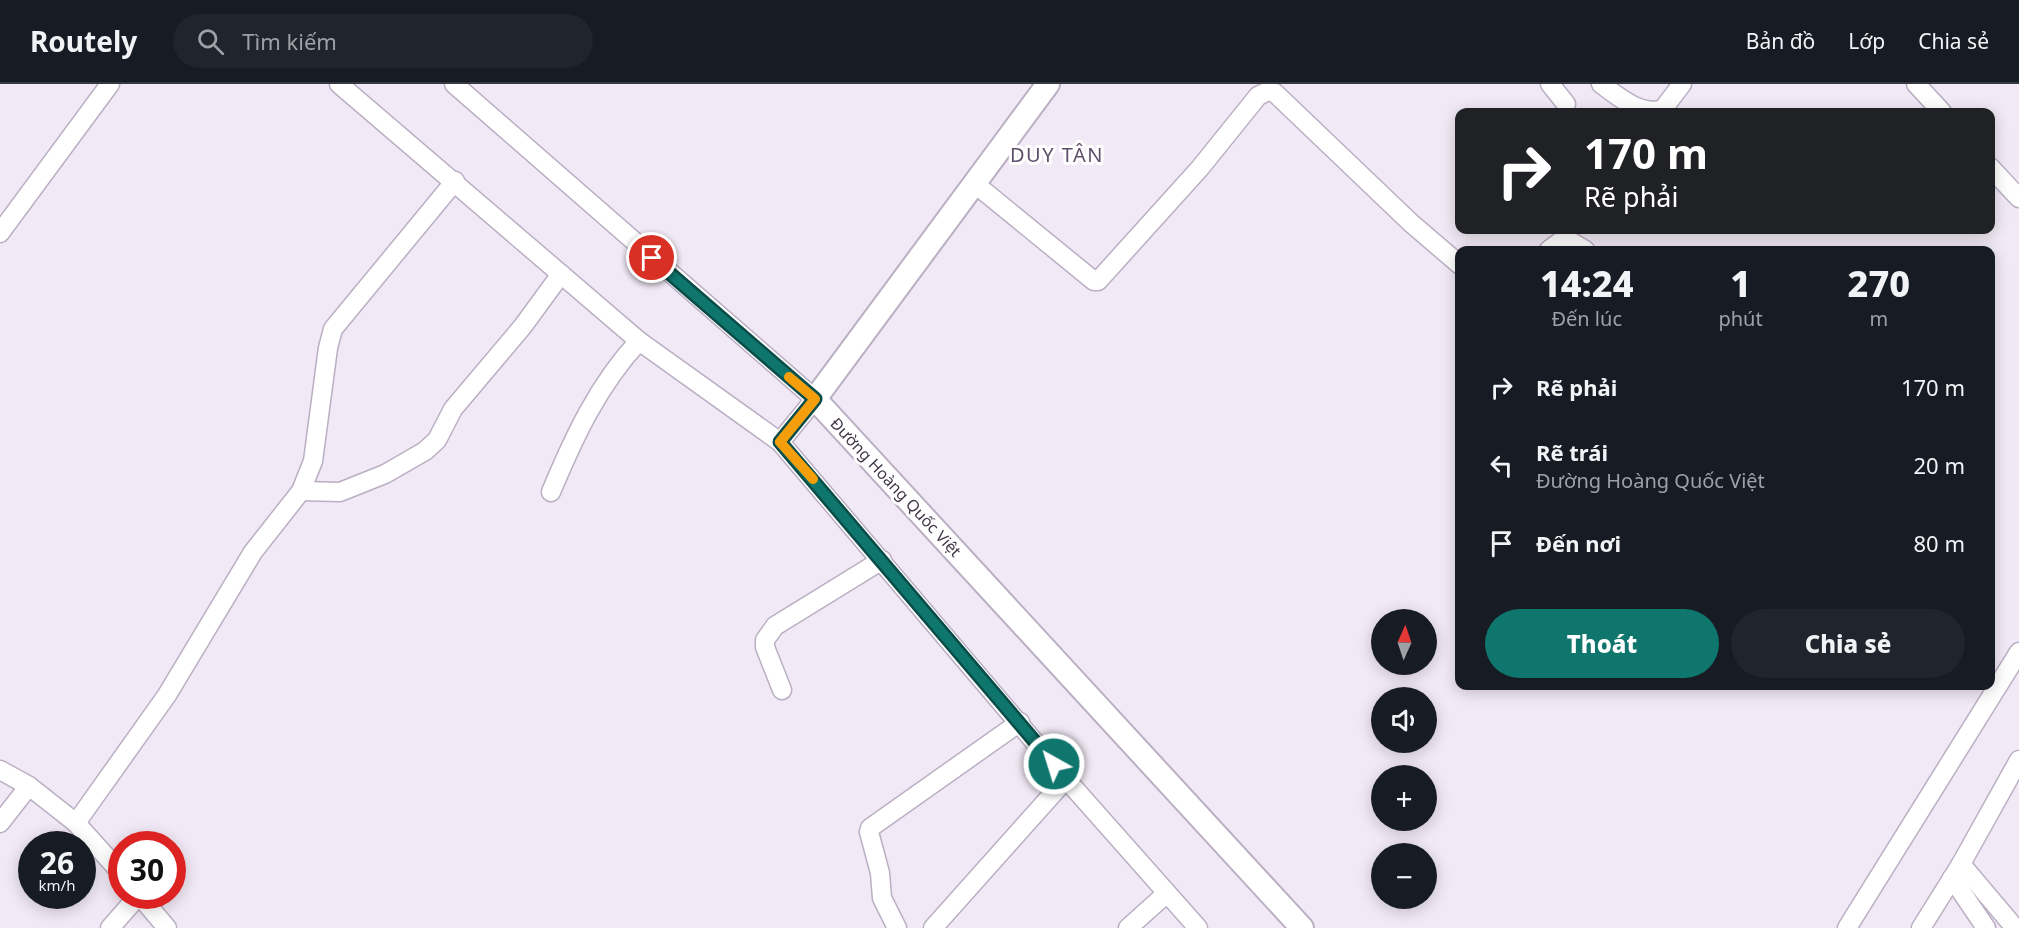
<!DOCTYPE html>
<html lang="vi">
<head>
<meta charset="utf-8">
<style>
  body { margin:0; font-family:"Noto Sans",sans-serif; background:#20242c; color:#f1f3f6; height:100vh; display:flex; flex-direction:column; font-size:22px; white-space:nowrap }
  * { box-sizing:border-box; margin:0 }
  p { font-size:20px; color:#9ea1a6 }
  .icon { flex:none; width:33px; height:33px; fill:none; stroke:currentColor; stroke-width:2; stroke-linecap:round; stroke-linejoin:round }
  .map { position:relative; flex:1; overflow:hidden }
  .side { position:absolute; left:1455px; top:162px; width:540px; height:444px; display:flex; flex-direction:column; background:#171b24; border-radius:12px; box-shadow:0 3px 15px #0003 }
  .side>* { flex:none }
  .top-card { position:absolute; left:1455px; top:24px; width:540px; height:126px; border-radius:12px; box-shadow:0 3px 15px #0003; background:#202124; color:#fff; overflow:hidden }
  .needle { width:39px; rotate:3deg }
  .controls { position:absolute; left:1371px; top:525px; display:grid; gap:12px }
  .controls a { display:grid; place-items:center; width:66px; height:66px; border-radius:50%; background:#171b24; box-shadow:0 3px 15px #0003; font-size:30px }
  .speed { position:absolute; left:18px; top:747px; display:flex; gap:12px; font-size:30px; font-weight:700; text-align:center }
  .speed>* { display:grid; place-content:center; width:78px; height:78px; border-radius:50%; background:#171b24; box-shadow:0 3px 15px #0003; line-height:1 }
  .speed small { font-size:15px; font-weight:400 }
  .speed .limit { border:9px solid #d22; background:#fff; color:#111 }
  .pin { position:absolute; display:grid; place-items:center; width:51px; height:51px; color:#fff; margin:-26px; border:3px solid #fff; border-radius:50%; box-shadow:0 2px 6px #0007 }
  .me { position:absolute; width:66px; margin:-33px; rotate:321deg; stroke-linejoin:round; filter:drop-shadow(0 0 4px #0008) }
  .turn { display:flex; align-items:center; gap:21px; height:126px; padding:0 30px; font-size:27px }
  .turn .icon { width:78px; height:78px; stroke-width:2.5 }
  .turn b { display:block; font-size:42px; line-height:51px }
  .eta { display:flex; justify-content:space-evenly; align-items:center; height:102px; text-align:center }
  .eta b { font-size:36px; font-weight:800; line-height:42px }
  .action { display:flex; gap:12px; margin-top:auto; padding:12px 30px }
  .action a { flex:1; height:69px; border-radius:36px; background:#0f766e; color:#fff; font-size:24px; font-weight:800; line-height:69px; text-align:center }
  .action a+a { background:#20242c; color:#f1f3f6 }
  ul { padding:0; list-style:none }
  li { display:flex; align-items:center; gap:18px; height:78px; padding:0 30px }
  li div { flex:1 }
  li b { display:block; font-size:22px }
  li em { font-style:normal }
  header { display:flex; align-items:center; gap:36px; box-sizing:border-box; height:84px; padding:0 30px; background:#171b24; border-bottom:2px solid #363941 }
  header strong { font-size:28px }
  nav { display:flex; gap:33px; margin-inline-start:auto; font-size:21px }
  .search { width:420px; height:54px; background:#20242c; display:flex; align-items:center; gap:15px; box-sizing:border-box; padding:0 21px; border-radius:33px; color:#9ea1a6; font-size:22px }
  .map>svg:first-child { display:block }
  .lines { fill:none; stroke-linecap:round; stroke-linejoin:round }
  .minor-casing { stroke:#bbafc3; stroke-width:21 }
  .tertiary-casing { stroke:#bbafc3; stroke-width:26 }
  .minor { stroke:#fff; stroke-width:18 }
  .tertiary { stroke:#fff; stroke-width:22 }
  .route-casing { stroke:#0a4d48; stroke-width:15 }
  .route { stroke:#0f766e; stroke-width:10 }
  .slow { stroke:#f59e0b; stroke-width:10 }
  .labels { text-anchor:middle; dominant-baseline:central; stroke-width:6; stroke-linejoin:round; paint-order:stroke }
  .street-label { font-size:16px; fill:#413749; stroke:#fff }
  .quarter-label { font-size:20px; letter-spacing:1.5px; fill:#5f4f6c; stroke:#fff }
</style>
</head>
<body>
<header>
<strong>Routely</strong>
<div class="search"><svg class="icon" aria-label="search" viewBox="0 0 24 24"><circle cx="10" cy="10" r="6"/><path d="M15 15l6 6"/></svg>Tìm kiếm</div>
<nav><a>Bản đồ</a><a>Lớp</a><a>Chia sẻ</a></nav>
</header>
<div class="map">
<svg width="2019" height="844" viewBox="0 0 2019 844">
  <rect width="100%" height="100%" fill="#f1e9f5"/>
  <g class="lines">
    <defs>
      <g id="minor">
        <polyline points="339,0 639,257 780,358"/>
        <polyline points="454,0 815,315 780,358 1066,695 1198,844"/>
        <polyline points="1550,0 1566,20"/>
        <path d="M1601 0C1618 12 1641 33 1663 25L1682 0"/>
        <polyline points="1916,0 1942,28"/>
        <polyline points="1990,83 2019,114"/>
        <polyline points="974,99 1094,197 1098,197 1200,84 1258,12 1268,7 1275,9 1411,139 1460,181"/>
        <polyline points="0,149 110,0"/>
        <polyline points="1549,166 1565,154 1585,166"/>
        <polyline points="301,407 340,408 385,390 425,367 437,356 453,325 523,242 561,190"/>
        <path d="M551 408C574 353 598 301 639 257"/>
        <polyline points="782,606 765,563 765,556 775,542 882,476"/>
        <polyline points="0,686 29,702 76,739 167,611 253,468 301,407 313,377 328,264 333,245 455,97"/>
        <polyline points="0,739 29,702"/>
        <polyline points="76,739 122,790"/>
        <polyline points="1961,780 2015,844"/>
        <polyline points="1952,794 1986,844"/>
        <polyline points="140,812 167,844"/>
        <polyline points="110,844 138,812"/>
        <polyline points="897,844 882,814 880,789 869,748 870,744 1020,638"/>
        <polyline points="933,844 1066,695"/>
        <polyline points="1128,844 1167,809"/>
        <polyline points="1847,844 2019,568"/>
        <polyline points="1921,844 1961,780 2019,676"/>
      </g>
      <polyline id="tertiary" points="1048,0 815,315 1302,844"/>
    </defs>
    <use href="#minor" class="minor-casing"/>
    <use href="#tertiary" class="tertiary-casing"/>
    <use href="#minor" class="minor"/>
    <use href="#tertiary" class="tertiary"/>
  </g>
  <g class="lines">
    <defs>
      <polyline id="route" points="652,174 815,315 780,358 1054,680"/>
    </defs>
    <use href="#route" class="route-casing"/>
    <use href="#route" class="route"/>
    <polyline class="slow" points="789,293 815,315 780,358 813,395"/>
  </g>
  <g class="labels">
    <g class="street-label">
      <text transform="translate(896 403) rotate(47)">Đường Hoàng Quốc Việt</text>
    </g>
    <g class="quarter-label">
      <text x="1057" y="70">DUY TÂN</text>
    </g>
  </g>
</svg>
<div class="controls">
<a><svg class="needle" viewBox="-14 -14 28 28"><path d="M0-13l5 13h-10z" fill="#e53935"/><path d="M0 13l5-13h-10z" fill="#9ea1a6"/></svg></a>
<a><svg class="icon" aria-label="sound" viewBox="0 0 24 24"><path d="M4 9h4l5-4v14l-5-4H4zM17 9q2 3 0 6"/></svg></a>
<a>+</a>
<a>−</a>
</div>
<div class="speed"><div>26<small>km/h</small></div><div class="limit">30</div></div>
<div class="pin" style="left:652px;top:174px;background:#d93025"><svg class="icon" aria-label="arrive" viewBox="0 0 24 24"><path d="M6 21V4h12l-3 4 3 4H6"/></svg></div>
<svg class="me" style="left:1054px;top:680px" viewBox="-20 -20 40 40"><circle r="17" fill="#0f766e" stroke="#fff" stroke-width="3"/><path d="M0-11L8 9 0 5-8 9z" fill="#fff"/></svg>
<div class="top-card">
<div class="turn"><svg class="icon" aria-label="right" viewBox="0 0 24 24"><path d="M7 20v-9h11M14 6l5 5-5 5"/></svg><div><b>170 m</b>Rẽ phải</div></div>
</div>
<section class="side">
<div class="eta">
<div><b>14:24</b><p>Đến lúc</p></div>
<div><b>1</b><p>phút</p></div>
<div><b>270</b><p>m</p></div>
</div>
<ul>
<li><svg class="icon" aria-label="right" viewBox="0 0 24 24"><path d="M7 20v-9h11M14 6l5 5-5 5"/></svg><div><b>Rẽ phải</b></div><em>170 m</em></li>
<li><svg class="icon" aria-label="left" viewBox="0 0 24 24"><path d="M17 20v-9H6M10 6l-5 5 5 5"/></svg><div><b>Rẽ trái</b><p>Đường Hoàng Quốc Việt</p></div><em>20 m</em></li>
<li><svg class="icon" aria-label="arrive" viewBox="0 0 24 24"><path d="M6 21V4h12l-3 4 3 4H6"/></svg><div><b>Đến nơi</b></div><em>80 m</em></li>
</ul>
<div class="action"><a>Thoát</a><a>Chia sẻ</a></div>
</section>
</div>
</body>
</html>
